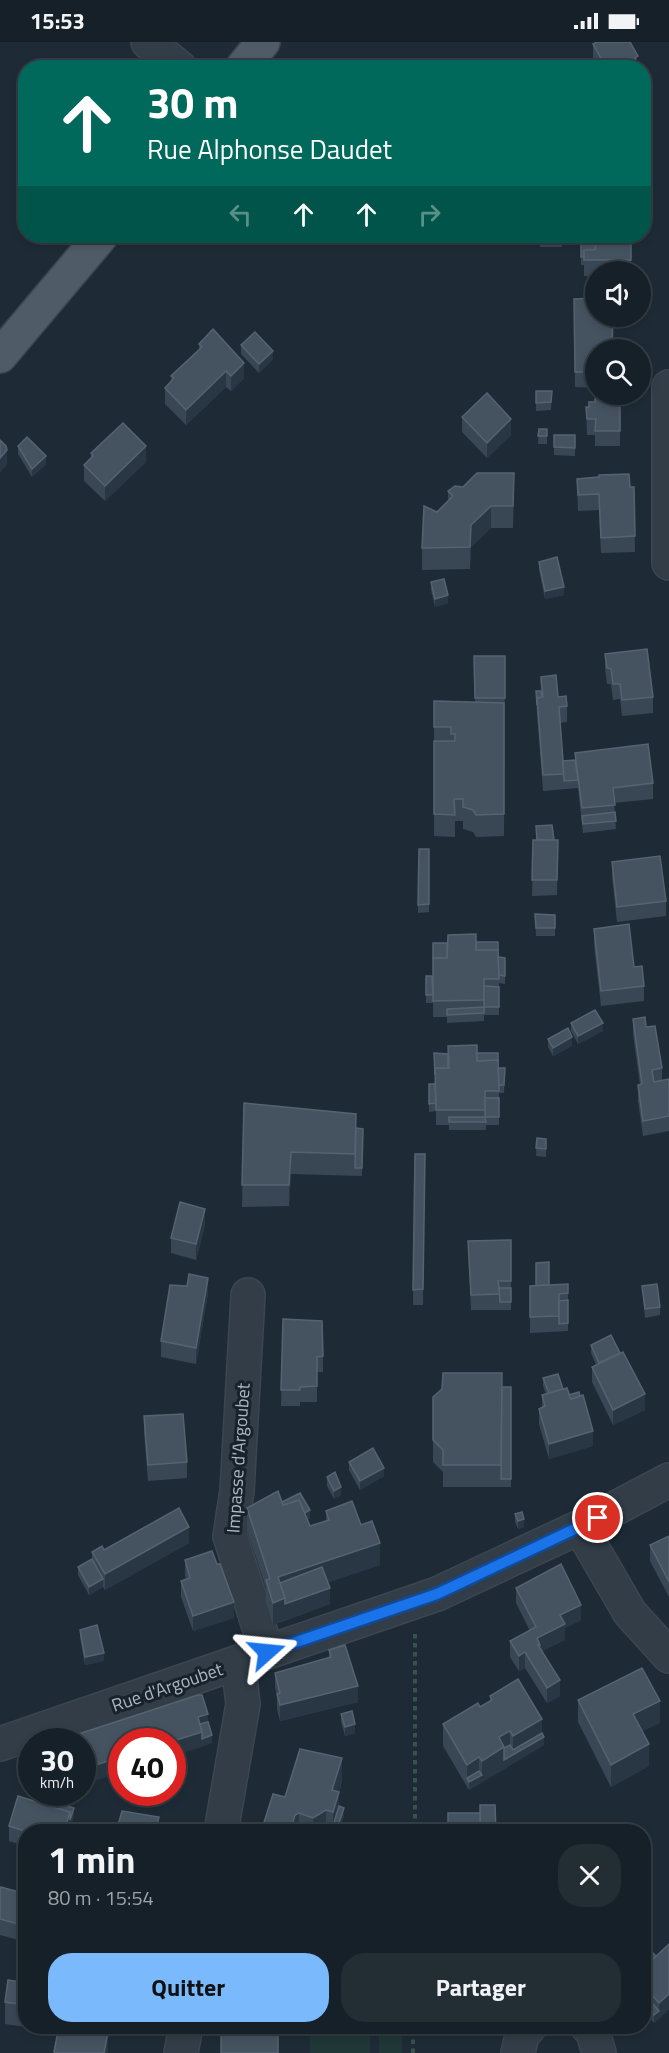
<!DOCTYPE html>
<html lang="fr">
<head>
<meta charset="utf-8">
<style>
  body { margin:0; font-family:"Titillium Web",sans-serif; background:#232d34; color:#f1f3f6; height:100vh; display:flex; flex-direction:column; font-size:22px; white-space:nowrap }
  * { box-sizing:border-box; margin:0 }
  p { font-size:20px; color:#9ea3a8 }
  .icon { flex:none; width:33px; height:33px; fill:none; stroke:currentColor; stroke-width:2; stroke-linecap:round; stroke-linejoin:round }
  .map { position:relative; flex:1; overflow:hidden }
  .details { position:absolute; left:18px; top:1782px; width:633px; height:210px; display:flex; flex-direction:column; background:#162028; border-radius:24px; box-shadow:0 3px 9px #0003,0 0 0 2px #353e45 }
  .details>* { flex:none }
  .banner { position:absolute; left:18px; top:18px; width:633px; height:183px; border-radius:24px; box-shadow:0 3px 9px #0003,0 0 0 2px #353e45; background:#00695c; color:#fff; overflow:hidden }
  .buttons { position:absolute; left:585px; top:219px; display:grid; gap:12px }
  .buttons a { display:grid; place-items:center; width:66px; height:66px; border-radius:50%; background:#162028; box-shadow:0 3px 9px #0003,0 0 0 2px #353e45; font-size:30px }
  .speed { position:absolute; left:18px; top:1686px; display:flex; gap:12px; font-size:30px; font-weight:700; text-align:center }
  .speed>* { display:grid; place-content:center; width:78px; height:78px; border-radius:50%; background:#162028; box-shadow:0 3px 9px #0003,0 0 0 2px #353e45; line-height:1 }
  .speed small { font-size:15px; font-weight:400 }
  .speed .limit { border:9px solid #d22; background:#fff; color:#111 }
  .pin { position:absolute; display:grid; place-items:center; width:51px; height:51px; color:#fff; margin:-26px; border:3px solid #fff; border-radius:50%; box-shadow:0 2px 6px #0007 }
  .me { position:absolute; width:66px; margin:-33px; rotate:72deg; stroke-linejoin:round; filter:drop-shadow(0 0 4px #0008) }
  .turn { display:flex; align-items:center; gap:21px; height:126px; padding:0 30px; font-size:27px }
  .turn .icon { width:78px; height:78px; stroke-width:2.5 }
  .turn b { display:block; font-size:42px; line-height:51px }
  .lanes { display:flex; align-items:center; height:57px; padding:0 30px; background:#0003; justify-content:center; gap:30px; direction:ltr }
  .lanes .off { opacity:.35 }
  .round { display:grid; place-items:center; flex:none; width:63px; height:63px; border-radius:24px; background:#232d34 }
  .headline { display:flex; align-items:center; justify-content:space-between; height:102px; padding:0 30px }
  h1 { font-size:36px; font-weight:700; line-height:45px }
  .cta { display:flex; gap:12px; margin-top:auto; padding:12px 30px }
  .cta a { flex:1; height:69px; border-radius:24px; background:#7ab9fb; color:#111; font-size:24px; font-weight:700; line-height:69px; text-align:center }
  .cta a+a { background:#232d34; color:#f1f3f6 }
  .status { display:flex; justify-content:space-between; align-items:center; height:42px; padding:0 30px; background:#162028; direction:ltr }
  .status svg { height:16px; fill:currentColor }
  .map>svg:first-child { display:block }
  .green { fill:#203737 }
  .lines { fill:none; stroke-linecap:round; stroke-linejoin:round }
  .minor-casing { stroke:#3b4650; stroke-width:36 }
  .major-casing { stroke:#3b4650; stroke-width:36 }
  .path { stroke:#39504f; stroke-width:4; stroke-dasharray:4.5 4.5; stroke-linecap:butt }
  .minor { stroke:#323d47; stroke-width:33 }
  .major { stroke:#4f5c67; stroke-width:33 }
  .wall { fill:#394755 }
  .shaded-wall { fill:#293744 }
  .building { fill:#455361; stroke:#556371; stroke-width:1.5 }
  .route-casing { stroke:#114b97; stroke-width:15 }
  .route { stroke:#1a73e8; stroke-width:10 }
  .labels { text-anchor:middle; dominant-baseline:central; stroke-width:6; stroke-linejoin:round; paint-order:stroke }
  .street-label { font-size:18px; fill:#abb7c4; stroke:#18222b }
</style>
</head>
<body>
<div class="status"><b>15:53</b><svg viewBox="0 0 49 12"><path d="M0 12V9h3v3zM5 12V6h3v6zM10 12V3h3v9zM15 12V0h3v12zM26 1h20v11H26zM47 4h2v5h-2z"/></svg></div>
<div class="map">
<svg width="669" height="2011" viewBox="0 0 669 2011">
  <rect width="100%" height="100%" fill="#1e2b36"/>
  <g class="green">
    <rect x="310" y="1985" width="60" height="26"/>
    <rect x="379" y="1985" width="23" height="26"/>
  </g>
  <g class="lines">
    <defs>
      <g id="minor">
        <polyline points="148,0 180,26"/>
        <polyline points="669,345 669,521"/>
        <polyline points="248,1253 237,1449 230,1494 267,1610"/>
        <polyline points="580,1485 630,1571 669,1614"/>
        <polyline points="0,1702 437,1552 580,1485 669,1438"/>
        <polyline points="221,1790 243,1662 238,1620"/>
        <polyline points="587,1984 593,1990 599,2011"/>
        <polyline points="181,2011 186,1984"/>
        <polyline points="518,2011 522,1993 530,1984"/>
      </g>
      <g id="major">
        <polyline points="242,26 263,0"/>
        <polyline points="0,314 101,194"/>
      </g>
    </defs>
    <use href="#minor" class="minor-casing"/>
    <use href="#major" class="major-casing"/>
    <g class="path">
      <polyline points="415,1592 415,1790"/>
      <polyline points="413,2011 413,1984"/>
    </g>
    <use href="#minor" class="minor"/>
    <use href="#major" class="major"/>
  </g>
  <g class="wall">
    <polygon points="593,2 638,21 598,26 593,18"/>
    <rect x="540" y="194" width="22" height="11"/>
    <polygon points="581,194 631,194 631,230 596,230 596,234 584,234 584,223 581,223"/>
    <polygon points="574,257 596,274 613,284 596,308 596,352 620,352 620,404 595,404 595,393 587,393 586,365 589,365 595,360 595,346 575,345"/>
    <polygon points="199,302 244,336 231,349 226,345 186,383 165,362 165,346 171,340 171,334 199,307"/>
    <polygon points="241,303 273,317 259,331 241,312"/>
    <polygon points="536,349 552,349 551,368 536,369"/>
    <polygon points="462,375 511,393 487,416 462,390"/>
    <polygon points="539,387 547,387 547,402 538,402"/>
    <polygon points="554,393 575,393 575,414 554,413"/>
    <polygon points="18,404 46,422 32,435 18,412"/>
    <polygon points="91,411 146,420 105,459 84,439 84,423 91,416"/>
    <polygon points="577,437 630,445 634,445 635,510 601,511 599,468 578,469"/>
    <polygon points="448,449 514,453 513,486 491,486 471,505 470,527 422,528 422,506 437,470 448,459"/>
    <polygon points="539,520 564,553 545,557 539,528"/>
    <polygon points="431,540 448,561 435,565 431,548"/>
    <polygon points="605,612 653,655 653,671 622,674 620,657 613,658 611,642 607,642 605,627"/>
    <polygon points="474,614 505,614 504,794 476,795 473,790 463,787 463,779 455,779 455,795 434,794 434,659 475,660"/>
    <polygon points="540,635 567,664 567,680 560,681 563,719 575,718 575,711 653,741 653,757 614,761 616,787 583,791 578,746 543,749 537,672 536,649 541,649"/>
    <polygon points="536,784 554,798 558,798 557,853 532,854 533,798 536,798"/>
    <polygon points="429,807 429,870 418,871 418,863"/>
    <polygon points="612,820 666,859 666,874 617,880 612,835"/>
    <polygon points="535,872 555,873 555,894 536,894"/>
    <polygon points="594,887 634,925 644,944 644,959 601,964 594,903"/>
    <polygon points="476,908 498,915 505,916 505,942 499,941 499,973 484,973 484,979 447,981 447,975 433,975 433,961 426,961 426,934 432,934"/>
    <polygon points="633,977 662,1026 662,1039 669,1037 669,1089 643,1094 638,1059 638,1043 640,1043 633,992"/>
    <polygon points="571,981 603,989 578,1002 571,989"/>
    <polygon points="548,997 572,1004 553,1014 548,1005"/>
    <polygon points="477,1011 498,1026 505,1026 504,1051 499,1051 499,1083 486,1083 486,1088 449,1088 449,1083 436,1083 436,1069 429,1070 429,1042 435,1042 448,1012"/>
    <polygon points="244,1061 356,1086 363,1087 362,1134 291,1132 289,1164 242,1165"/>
    <polygon points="537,1096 546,1097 546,1115 536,1114"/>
    <polygon points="415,1112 425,1112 423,1263 413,1263"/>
    <polygon points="205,1183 196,1218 171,1211 171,1196"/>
    <polygon points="511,1198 511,1268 471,1268 468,1199"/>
    <polygon points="568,1242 568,1289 530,1291 530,1244"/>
    <polygon points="187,1244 208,1251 196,1322 161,1315 161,1299"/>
    <polygon points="642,1244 660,1265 660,1273 645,1276"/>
    <polygon points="283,1277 323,1314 323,1330 317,1330 317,1360 300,1360 300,1364 281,1364"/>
    <polygon points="591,1303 645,1368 613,1383 592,1340 592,1325 596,1323 591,1311"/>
    <polygon points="543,1336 563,1347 569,1353 593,1404 549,1417 539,1382 539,1367 542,1366 542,1353 546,1352 543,1344"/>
    <polygon points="502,1345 511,1345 511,1445 443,1445 443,1430 433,1420 433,1398"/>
    <polygon points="144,1374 187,1420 187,1436 148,1439 144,1390"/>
    <polygon points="349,1420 384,1434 360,1448 349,1428"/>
    <polygon points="327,1435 341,1453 334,1457 327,1444"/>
    <polygon points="282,1460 310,1476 307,1478 310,1484 326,1479 326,1469 361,1483 380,1523 328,1540 330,1562 273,1583 266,1560 266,1546 247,1488 247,1466"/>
    <polygon points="515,1472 524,1485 518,1487 515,1480"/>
    <polygon points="669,1494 669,1555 650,1519 650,1503"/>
    <polygon points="189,1501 105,1548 103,1545 89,1553 78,1533 78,1525 92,1517 92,1510 104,1508"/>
    <polygon points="185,1518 234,1576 193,1589 181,1555 181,1539 186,1538 185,1534"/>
    <polygon points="516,1546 581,1578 565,1586 565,1598 542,1609 560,1654 547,1661 525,1626 519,1629 510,1615 510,1599 530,1589 516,1561"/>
    <polygon points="80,1588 104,1619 85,1623 80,1596"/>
    <polygon points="329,1608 358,1660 280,1679 277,1667 277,1653 275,1646 275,1631 329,1615"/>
    <polygon points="490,1654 542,1691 544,1703 469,1748 443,1704 443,1682 490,1659"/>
    <polygon points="578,1658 660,1681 642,1689 649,1724 611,1745 578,1680"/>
    <polygon points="341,1672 355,1691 345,1694 341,1680"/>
    <polygon points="342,1738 339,1751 339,1764 344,1774 339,1790 261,1790 285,1755"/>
    <polygon points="74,1774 69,1790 26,1790 26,1810 18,1808 18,1802 9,1799 9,1784"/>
    <polygon points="0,1848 26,1852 26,1900 0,1893"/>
    <polygon points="669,1902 669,1967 654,1981 644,1970 644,1914 644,1915 656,1914"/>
    <polygon points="26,1941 26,1984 103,1984 103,1990 108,2011 54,2011 58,1990 5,1982 5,1960"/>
  </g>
  <g class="shaded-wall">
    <polygon points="645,34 645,50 644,50 644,35"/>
    <polygon points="273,309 273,317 259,331 259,322"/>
    <polygon points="244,321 244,336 231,349 231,334"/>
    <polygon points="226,329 226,345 186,383 186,368"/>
    <polygon points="511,377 511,393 487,416 487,401"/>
    <polygon points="146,404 146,420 105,459 105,444"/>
    <polygon points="7,408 7,423 0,431 0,416"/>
    <polygon points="46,414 46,422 32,435 32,427"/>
    <polygon points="514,431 514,453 513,486 513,464"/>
    <polygon points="491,464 491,486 471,505 470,527 471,483"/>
    <polygon points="564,545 564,553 545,557 545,549"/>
    <polygon points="448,553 448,561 435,565 435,557"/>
    <polygon points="603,981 603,989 578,1002 578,994"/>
    <polygon points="572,995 572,1004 553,1014 553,1006"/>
    <polygon points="291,1110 291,1132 289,1164 289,1143"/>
    <polygon points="205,1167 205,1183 196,1218 196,1202"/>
    <polygon points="208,1236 208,1251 196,1322 196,1306"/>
    <polygon points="645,1352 645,1368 613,1383 613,1368"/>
    <polygon points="593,1389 593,1404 549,1417 549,1402"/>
    <polygon points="384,1426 384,1434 360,1448 360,1439"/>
    <polygon points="341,1445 341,1453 334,1457 334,1449"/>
    <polygon points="310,1468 310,1476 300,1482 300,1474"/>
    <polygon points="524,1477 524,1485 518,1487 518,1479"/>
    <polygon points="189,1485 189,1501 105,1548 105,1532"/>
    <polygon points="380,1501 380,1523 283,1556 278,1535"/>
    <polygon points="103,1537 103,1545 89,1553 89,1545"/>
    <polygon points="330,1546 330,1562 285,1578 285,1562"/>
    <polygon points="285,1556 285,1578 273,1583 273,1561"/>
    <polygon points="234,1560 234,1576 193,1589 193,1574"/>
    <polygon points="581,1563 581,1578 565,1586 565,1598 540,1610 540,1618 537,1596 560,1573"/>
    <polygon points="525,1610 525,1626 519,1629 519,1614"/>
    <polygon points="104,1611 104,1619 85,1623 85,1615"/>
    <polygon points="560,1638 560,1654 547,1661 547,1646"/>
    <polygon points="358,1644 358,1660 280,1679 280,1663"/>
    <polygon points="660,1659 660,1681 633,1694 633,1672"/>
    <polygon points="208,1672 208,1688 202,1690 202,1705 172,1714 172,1700 170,1700 198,1675"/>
    <polygon points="542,1677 542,1696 544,1695 544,1703 469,1748 469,1740 467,1736 467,1723 479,1715 479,1734 482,1733 482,1719 499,1695 510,1689 510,1711 513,1713 513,1694"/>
    <polygon points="355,1682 355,1691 345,1694 345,1685"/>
    <polygon points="212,1693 212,1701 202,1705 202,1697"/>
    <polygon points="649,1702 649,1724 611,1745 611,1723"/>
    <polygon points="122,1715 122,1730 82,1743 82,1727"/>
    <polygon points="342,1716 342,1738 339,1751 339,1772 333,1790 333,1770 334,1764 332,1770 332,1748"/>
    <polygon points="74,1766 74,1774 69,1790 64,1790 70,1770"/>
    <polygon points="344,1766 344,1774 339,1790 336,1790"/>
    <polygon points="326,1768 326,1790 313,1790 313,1776"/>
    <polygon points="299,1771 299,1790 290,1790 295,1773"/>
    <polygon points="159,1775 159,1790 155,1790"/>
    <polygon points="669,1952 669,1967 659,1977 659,1961"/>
    <polygon points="659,1969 659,1977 654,1981 654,1973"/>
    <polygon points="100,1984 103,1984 103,1988 100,2011"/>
    <polygon points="108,1990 108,2011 104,2011"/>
  </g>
  <g class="building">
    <polygon points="597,0 630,0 638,14 635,16 640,26 598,26 604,22 593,2"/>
    <rect x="540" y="194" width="22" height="3"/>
    <polygon points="581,194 597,194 595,208 584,208 584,215 581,215"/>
    <polygon points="597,194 631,194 631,218 584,218 584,208 595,208"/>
    <polygon points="596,256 596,274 613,274 612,308 596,308 596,330 575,330 574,257"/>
    <polygon points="213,287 244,321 231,334 226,329 186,368 165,346 174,336 171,334 202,305 199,302"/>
    <polygon points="255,290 273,309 259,322 241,303"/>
    <polygon points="595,338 596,352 620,352 620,389 595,389 596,377 587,377 586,365 589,365 589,360 595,360"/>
    <polygon points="536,349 552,349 551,360 536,361"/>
    <polygon points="487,351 511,377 487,401 462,375"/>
    <polygon points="123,381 146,404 105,444 84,423 93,414 91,411"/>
    <polygon points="539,387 547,387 547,394 538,394"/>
    <polygon points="554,393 575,393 575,406 554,405"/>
    <polygon points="27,395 46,414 32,427 18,404"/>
    <polygon points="0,398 6,404 7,408 0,416"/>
    <polygon points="477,431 514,431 513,464 491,464 471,483 470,505 422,506 424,464 437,470 453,454 448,449 455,444 463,445"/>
    <polygon points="629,432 630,445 634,445 635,494 601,496 599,452 578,453 577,437 599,435 599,433"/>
    <polygon points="557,515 564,545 545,549 539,520"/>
    <polygon points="444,537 448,553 435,557 431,540"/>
    <polygon points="647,607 653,655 622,658 620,642 613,642 611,627 607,626 605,612"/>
    <polygon points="474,614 505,614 505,656 475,656"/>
    <polygon points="556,633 558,655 566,654 567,664 559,665 564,732 543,733 537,656 543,655 541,635"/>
    <polygon points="536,649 541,649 542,655 537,656 537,663"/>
    <polygon points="434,659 504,661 504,772 476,773 473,768 463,765 463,757 454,757 455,773 434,772 434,699 455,699 455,692 451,692 451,685 434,685"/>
    <polygon points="648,702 653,741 613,746 615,763 582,766 575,711"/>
    <polygon points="575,718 578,738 564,739 563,719"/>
    <polygon points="615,770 616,779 583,782 582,774"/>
    <polygon points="552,783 554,798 537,798 536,784"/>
    <polygon points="533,798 558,798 557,838 532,838"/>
    <polygon points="419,807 429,807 429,862 418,863"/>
    <polygon points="660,814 666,859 617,865 612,820"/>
    <polygon points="535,872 555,873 555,886 536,886"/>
    <polygon points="629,882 634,925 642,924 644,944 601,949 594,887"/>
    <polygon points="476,892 476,908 498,907 499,937 484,937 484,958 433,959 433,916 447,916 448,893"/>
    <rect x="476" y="900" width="22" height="8"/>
    <rect x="433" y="901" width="14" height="15"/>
    <polygon points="498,915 505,916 505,934 499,933"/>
    <polygon points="426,934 432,934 433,953 426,953"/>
    <polygon points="484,944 499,945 499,965 484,965"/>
    <polygon points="484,965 484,971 447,973 447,967"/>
    <polygon points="595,968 603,981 578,994 571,981"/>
    <polygon points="645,975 646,985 655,984 662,1026 652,1028 654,1040 669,1037 669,1074 643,1079 638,1043 642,1042 633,977"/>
    <polygon points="568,986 572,995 553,1006 548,997"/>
    <polygon points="477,1003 477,1019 498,1018 499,1049 485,1049 485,1068 436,1068 435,1026 449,1026 448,1004"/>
    <polygon points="434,1011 448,1012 448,1026 435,1026 435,1033"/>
    <polygon points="477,1011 498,1011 498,1020 498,1018 477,1019"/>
    <polygon points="498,1026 505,1026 504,1043 499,1043"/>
    <polygon points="429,1042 435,1042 436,1061 429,1062"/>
    <rect x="485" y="1056" width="14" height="19"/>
    <polygon points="244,1061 356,1072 355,1112 291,1110 289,1143 242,1143"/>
    <polygon points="449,1075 485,1075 486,1080 449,1080"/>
    <polygon points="356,1086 363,1087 362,1126 355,1126"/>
    <polygon points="537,1096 546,1097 546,1107 536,1106"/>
    <polygon points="415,1112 425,1112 423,1247 413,1248"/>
    <polygon points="180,1160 205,1167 196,1202 171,1196"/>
    <polygon points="511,1198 511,1239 498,1239 500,1252 471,1253 468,1199"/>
    <polygon points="549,1220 549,1243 536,1244 536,1221"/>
    <polygon points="189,1232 208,1236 196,1306 161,1299 170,1243 187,1244"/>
    <polygon points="568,1242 568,1251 559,1252 559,1274 530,1275 530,1244"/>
    <polygon points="657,1242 660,1265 645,1267 642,1244"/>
    <polygon points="499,1246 511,1246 511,1260 500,1260"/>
    <polygon points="568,1258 568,1281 559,1282 559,1259"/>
    <polygon points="283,1277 322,1279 323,1314 317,1315 317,1344 300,1345 300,1348 281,1348"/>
    <polygon points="611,1293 620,1311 599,1321 591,1303"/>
    <polygon points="623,1310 645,1352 613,1368 592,1325"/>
    <polygon points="443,1331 502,1331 501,1423 443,1423 443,1408 433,1398 433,1355 442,1347"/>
    <polygon points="558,1332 563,1347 549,1351 543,1336"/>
    <polygon points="502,1345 511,1345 511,1437 501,1437"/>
    <polygon points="567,1346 571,1357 583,1353 593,1389 549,1402 539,1367 545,1364 542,1353"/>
    <polygon points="579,1350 580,1354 571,1357 569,1353"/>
    <polygon points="183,1372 187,1420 148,1423 144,1374"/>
    <polygon points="373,1406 384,1426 360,1439 349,1420"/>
    <polygon points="335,1430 341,1445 334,1449 327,1435"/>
    <polygon points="278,1449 283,1463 299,1458 310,1484 329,1478 326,1469 352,1459 361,1483 372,1479 380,1501 278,1535 285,1556 273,1561 266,1538 270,1537 247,1466"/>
    <polygon points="300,1451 310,1468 305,1471 299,1458 283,1463 282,1460"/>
    <polygon points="179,1466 189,1485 105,1532 92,1510 102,1504 104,1508"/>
    <polygon points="522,1470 524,1477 518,1479 515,1472"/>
    <polygon points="669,1494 669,1540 650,1503"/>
    <polygon points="212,1509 217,1522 220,1522 234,1560 193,1574 181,1539 190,1536 185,1518"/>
    <polygon points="92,1517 103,1537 89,1545 78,1525"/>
    <polygon points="561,1522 581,1563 560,1573 565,1582 537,1596 540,1603 538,1603 560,1638 547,1646 525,1610 519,1614 510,1599 536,1585 516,1546"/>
    <polygon points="322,1525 330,1546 285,1562 285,1556 280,1541"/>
    <polygon points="97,1583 104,1611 85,1615 80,1588"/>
    <polygon points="345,1603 358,1644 280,1663 277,1652 280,1651 275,1631 331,1615 329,1608"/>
    <polygon points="642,1626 660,1659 633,1672 649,1702 611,1723 578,1658"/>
    <polygon points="518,1637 542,1677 513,1694 510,1689 499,1695 504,1705 482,1719 479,1715 467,1723 443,1682 478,1661 480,1665 492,1658 490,1654"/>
    <polygon points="198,1653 202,1653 208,1672 198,1675 202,1690 170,1700 122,1700 122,1715 82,1727 82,1700 54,1700"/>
    <polygon points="352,1669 355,1682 345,1685 341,1672"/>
    <polygon points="208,1680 212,1693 202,1697 202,1690 200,1682"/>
    <polygon points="542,1691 544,1695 504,1718 504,1706 510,1703 513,1708"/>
    <polygon points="300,1707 342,1716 332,1748 339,1750 333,1770 326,1768 313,1776 299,1771 295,1773 290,1790 261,1790 273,1752 285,1755"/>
    <polygon points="479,1729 482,1733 469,1740 467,1736"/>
    <polygon points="18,1754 70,1770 64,1790 28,1790 9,1784"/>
    <polygon points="46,1758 74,1766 70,1778 70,1770 44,1762"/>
    <polygon points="480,1763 495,1763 496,1790 448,1790 448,1782 480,1781"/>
    <polygon points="339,1764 344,1766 336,1790 313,1790 326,1782 333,1784"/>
    <polygon points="122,1769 159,1775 155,1790 116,1790"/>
    <polygon points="448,1771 480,1771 480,1781 448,1782 448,1788"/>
    <polygon points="19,1794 26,1796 26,1802 18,1800"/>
    <polygon points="1,1845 26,1852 26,1884 0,1877 0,1848"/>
    <polygon points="669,1902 669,1952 659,1961 644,1944 644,1914 650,1920"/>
    <polygon points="651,1909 656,1914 650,1920 644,1915"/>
    <polygon points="8,1938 26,1941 26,1963 5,1960"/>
    <polygon points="644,1952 659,1969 654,1973 644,1962"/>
    <polygon points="59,1984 100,1984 100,1989 108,1990 104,2011 60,2011 54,2010"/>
    <rect x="221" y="1984" width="57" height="27"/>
  </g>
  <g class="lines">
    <defs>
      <polyline id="route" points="267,1610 437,1552 598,1476"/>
    </defs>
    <use href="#route" class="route-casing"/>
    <use href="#route" class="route"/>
  </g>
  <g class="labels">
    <g class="street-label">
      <text transform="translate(238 1416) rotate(-86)">Impasse d'Argoubet</text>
      <text transform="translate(167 1645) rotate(-19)">Rue d'Argoubet</text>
    </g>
  </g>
</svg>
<div class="buttons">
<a><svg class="icon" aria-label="sound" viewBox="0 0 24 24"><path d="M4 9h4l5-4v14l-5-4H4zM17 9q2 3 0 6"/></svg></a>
<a><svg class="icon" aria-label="search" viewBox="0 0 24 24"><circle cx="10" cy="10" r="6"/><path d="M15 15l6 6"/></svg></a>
</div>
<div class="speed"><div>30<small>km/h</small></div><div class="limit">40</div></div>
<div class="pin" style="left:598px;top:1476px;background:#d93025"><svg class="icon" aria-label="arrive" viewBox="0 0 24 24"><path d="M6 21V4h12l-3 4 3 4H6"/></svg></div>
<svg class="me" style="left:267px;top:1610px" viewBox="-20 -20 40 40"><path d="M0-17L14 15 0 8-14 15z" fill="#1a73e8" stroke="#fff" stroke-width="4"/></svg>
<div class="banner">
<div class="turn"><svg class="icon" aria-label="ahead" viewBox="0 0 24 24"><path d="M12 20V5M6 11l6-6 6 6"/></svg><div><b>30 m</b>Rue Alphonse Daudet</div></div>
<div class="lanes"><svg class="icon off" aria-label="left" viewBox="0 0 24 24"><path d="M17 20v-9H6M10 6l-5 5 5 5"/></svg><svg class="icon" aria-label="ahead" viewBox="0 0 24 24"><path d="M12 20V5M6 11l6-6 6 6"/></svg><svg class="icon" aria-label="ahead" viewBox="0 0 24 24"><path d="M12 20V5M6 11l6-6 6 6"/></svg><svg class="icon off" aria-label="right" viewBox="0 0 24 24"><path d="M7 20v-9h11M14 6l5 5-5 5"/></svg></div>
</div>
<section class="details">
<div class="headline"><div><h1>1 min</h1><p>80 m · 15:54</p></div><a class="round"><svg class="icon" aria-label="close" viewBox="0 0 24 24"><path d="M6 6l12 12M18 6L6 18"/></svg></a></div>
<div class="cta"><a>Quitter</a><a>Partager</a></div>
</section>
</div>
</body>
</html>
